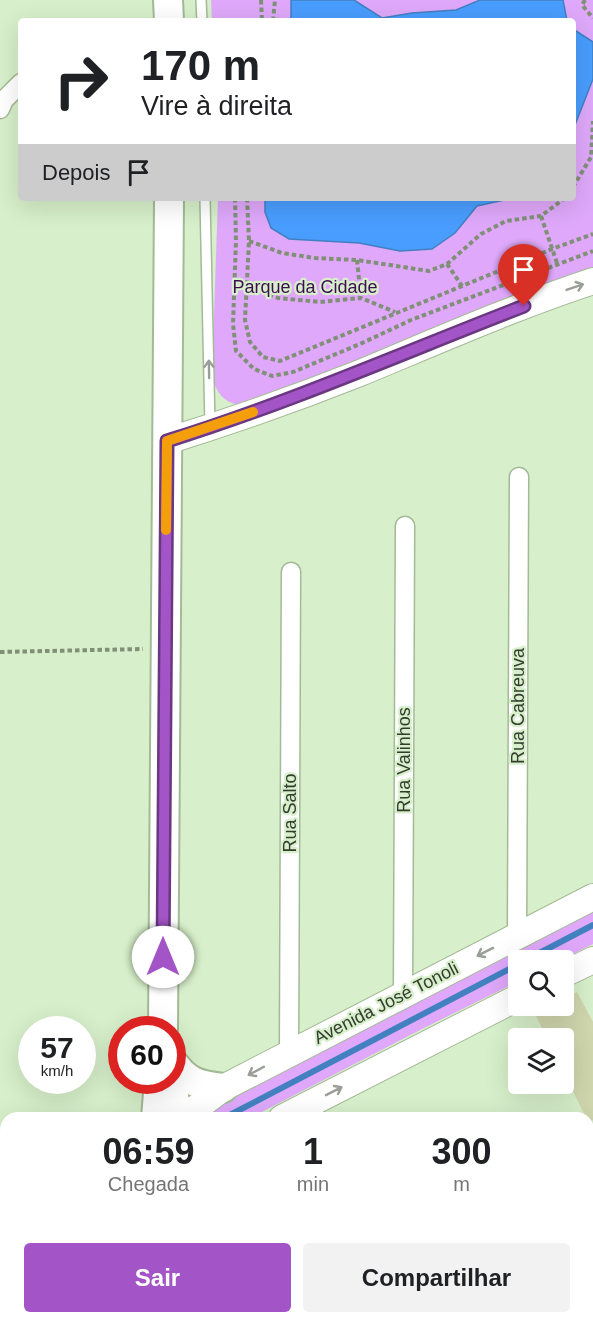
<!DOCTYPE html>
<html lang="pt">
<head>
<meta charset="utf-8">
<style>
  body { margin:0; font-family:Helvetica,sans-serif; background:#f2f2f2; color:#202124; height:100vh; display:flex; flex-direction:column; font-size:22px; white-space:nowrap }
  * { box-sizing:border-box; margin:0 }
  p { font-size:20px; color:#757577 }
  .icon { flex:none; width:33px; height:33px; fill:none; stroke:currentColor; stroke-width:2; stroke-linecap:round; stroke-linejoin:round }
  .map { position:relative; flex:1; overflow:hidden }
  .drawer { position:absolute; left:0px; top:1112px; width:594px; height:212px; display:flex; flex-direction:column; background:#fff; border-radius:18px 18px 0 0; box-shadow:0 6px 24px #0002 }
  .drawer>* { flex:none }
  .guide { position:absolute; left:18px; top:18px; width:558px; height:183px; border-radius:6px; box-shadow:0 6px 24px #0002; background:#fff; color:#202124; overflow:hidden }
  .tools { position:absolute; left:508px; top:950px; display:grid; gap:12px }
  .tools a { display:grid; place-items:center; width:66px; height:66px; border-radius:6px; background:#fff; box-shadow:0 6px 24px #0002; font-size:30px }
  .speed { position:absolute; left:18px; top:1016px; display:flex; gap:12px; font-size:30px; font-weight:700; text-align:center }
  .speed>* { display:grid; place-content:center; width:78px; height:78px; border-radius:50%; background:#fff; box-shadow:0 6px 24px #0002; line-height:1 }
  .speed small { font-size:15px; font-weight:400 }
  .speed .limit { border:9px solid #d22; background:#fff; color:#111 }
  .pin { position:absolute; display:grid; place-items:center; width:51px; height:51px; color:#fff; margin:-62px -26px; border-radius:50% 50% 50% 0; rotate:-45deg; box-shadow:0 0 6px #0007 }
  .pin .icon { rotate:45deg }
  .me { position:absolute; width:66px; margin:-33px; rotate:0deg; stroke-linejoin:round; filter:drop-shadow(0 0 4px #0008) }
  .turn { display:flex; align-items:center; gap:21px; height:126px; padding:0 24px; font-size:27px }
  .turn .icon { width:78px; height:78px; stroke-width:2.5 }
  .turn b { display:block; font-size:42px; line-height:51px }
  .then { display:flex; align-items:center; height:57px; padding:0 24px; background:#0003; gap:12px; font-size:22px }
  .eta { display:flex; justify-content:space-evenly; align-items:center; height:102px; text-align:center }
  .eta b { font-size:36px; font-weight:600; line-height:42px }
  .cta { display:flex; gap:12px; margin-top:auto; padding:12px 24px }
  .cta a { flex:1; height:69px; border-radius:6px; background:#a354c6; color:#fff; font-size:24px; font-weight:600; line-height:69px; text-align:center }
  .cta a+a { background:#f2f2f2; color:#202124 }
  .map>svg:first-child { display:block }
  .green { fill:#dfa8fa }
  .water { fill:#499dfe; stroke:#4280c0; stroke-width:1.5 }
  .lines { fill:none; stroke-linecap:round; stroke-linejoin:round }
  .stream { stroke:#4280c0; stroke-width:6 }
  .building { fill:#cfd5ac }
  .lane-casing { stroke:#a3ba96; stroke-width:12 }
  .street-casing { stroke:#a3ba96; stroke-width:21 }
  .secondary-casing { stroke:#a3ba96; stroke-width:28 }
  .primary-casing { stroke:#a3ba96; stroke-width:32 }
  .path { stroke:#809077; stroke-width:4; stroke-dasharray:4.5 3; stroke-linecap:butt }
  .lane { stroke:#fff; stroke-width:9 }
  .street { stroke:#fff; stroke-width:18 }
  .secondary { stroke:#fff; stroke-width:26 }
  .primary { stroke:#fff; stroke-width:28 }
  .oneway { stroke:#999e96 }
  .route-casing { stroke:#6a3781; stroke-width:15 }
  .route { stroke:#a354c6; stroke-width:10 }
  .slow { stroke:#f59e0b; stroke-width:10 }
  .labels { text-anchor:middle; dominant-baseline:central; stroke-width:4.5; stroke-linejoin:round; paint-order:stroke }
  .park-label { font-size:18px; fill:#3e0e51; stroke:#d7efca }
  .street-label { font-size:18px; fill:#333c2e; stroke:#d7efca }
</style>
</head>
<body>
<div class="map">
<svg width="593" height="1322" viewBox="0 0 593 1322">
  <rect width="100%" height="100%" fill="#d7efca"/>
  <g class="green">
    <path d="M211 0H593V268L249 405C228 407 215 395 212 374L218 198H573V21H212Z"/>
    <polygon points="593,912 593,944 561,960 519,960 519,981 422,1029 252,1117 203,1118 240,1094"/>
  </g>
  <g class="water">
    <polygon points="291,0 354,0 382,18 412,13 456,10 480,0 563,0 567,21 291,21"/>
    <polygon points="573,29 593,42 593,79 573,130"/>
    <polygon points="265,198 513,198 477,206 455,233 432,249 400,251 359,243 289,239 271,228 265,212"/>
  </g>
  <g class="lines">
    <g class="stream">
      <polyline points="526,960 593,925"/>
      <polyline points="224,1118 519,964"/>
      <polyline points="0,1267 6,1261"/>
    </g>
  </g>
  <polygon class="building" points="577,992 593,1022 593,1120 588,1123 588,1118 586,1118 564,1073 564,1038 547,1038 536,1016 556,1005 564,1005 564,1000"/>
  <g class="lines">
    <defs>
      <g id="lane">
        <polyline points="201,0 202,21"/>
        <polyline points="205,198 210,426"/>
      </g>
      <g id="street">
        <polyline points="0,109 4,100 21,83"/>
        <polyline points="517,936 519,477"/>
        <polyline points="403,995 405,526"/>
        <polyline points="289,1053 291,572"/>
        <polyline points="588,1177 593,1173"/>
        <polyline points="0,1229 6,1224"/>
        <polyline points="588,1239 593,1238"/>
      </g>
      <g id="secondary">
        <path d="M167 441C232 421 297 398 360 373 437 341 514 307 593 281"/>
        <polyline points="564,974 593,960"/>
        <polyline points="183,1118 223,1088 593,897"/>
        <polyline points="282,1118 519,997"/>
      </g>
      <g id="primary">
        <polyline points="168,0 169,21"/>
        <polyline points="163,1029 169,198"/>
        <path d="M172 1061C187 1083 199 1085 223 1088"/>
        <polyline points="170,1080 179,1118"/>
        <polyline points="156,1118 159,1080"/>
        <polyline points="161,1317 161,1322"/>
      </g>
    </defs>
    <use href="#lane" class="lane-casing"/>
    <use href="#street" class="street-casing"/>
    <use href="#secondary" class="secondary-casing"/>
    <use href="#primary" class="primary-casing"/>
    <g class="path">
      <polyline points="261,0 262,21"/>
      <polyline points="585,0 582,5 593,18"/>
      <polyline points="273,21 275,0"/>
      <polyline points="573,187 591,157 593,121"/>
      <polyline points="235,198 236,241 233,324 236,351 254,369 272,376 293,372 360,344 411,320 593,251"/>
      <polyline points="247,198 249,241 245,320 250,342 263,357 280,361 552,249 593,234"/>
      <polyline points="541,216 558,266"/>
      <polyline points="249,241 282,253 315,258 357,260 429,271 447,264 481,234 506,221 541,216 565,198"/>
      <polyline points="357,260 361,298"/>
      <polyline points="447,264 462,286"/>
      <polyline points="248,286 278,298 320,302 361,298 395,312"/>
      <polyline points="0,652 143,649"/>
    </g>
    <use href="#lane" class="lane"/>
    <use href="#street" class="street"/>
    <use href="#secondary" class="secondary"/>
    <use href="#primary" class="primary"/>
  </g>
  <defs><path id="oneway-shaft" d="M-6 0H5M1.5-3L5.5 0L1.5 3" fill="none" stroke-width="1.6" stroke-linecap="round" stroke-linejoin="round" transform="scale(1.5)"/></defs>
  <g class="oneway">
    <use href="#oneway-shaft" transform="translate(575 287) rotate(-19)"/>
    <use href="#oneway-shaft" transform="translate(209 369) rotate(-91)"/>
    <use href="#oneway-shaft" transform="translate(485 952) rotate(153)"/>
    <use href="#oneway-shaft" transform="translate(256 1071) rotate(152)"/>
    <use href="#oneway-shaft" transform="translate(334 1091) rotate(-27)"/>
  </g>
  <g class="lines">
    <defs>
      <path id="route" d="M163 957 167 441C289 403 405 352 524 306"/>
    </defs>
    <use href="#route" class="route-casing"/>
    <use href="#route" class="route"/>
    <polyline class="slow" points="166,530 167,441 253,412"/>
  </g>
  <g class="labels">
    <g class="park-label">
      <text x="305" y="287">Parque da Cidade</text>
    </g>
    <g class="street-label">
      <text transform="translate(518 706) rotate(-90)">Rua Cabreuva</text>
      <text transform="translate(404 760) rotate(-90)">Rua Valinhos</text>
      <text transform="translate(290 813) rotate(-90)">Rua Salto</text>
      <text transform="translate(386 1003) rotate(-27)">Avenida José Tonoli</text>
    </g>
  </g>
</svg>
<div class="tools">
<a><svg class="icon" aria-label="search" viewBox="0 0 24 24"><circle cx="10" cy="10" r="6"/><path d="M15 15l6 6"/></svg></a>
<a><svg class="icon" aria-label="layers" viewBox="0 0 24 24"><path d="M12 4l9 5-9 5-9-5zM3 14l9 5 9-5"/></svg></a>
</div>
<div class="speed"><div>57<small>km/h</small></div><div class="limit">60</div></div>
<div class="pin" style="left:524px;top:306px;background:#d93025"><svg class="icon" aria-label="arrive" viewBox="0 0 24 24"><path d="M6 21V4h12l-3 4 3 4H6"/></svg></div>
<svg class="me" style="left:163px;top:957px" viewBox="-20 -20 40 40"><circle r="19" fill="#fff"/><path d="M0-13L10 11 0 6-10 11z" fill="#a354c6"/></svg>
<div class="guide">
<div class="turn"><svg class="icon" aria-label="right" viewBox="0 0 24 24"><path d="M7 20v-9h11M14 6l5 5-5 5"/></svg><div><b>170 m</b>Vire à direita</div></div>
<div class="then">Depois<svg class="icon" aria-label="arrive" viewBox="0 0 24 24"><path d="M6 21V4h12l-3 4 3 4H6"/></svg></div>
</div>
<section class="drawer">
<div class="eta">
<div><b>06:59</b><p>Chegada</p></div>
<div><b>1</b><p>min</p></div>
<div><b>300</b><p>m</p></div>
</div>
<div class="cta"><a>Sair</a><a>Compartilhar</a></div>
</section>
</div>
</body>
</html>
